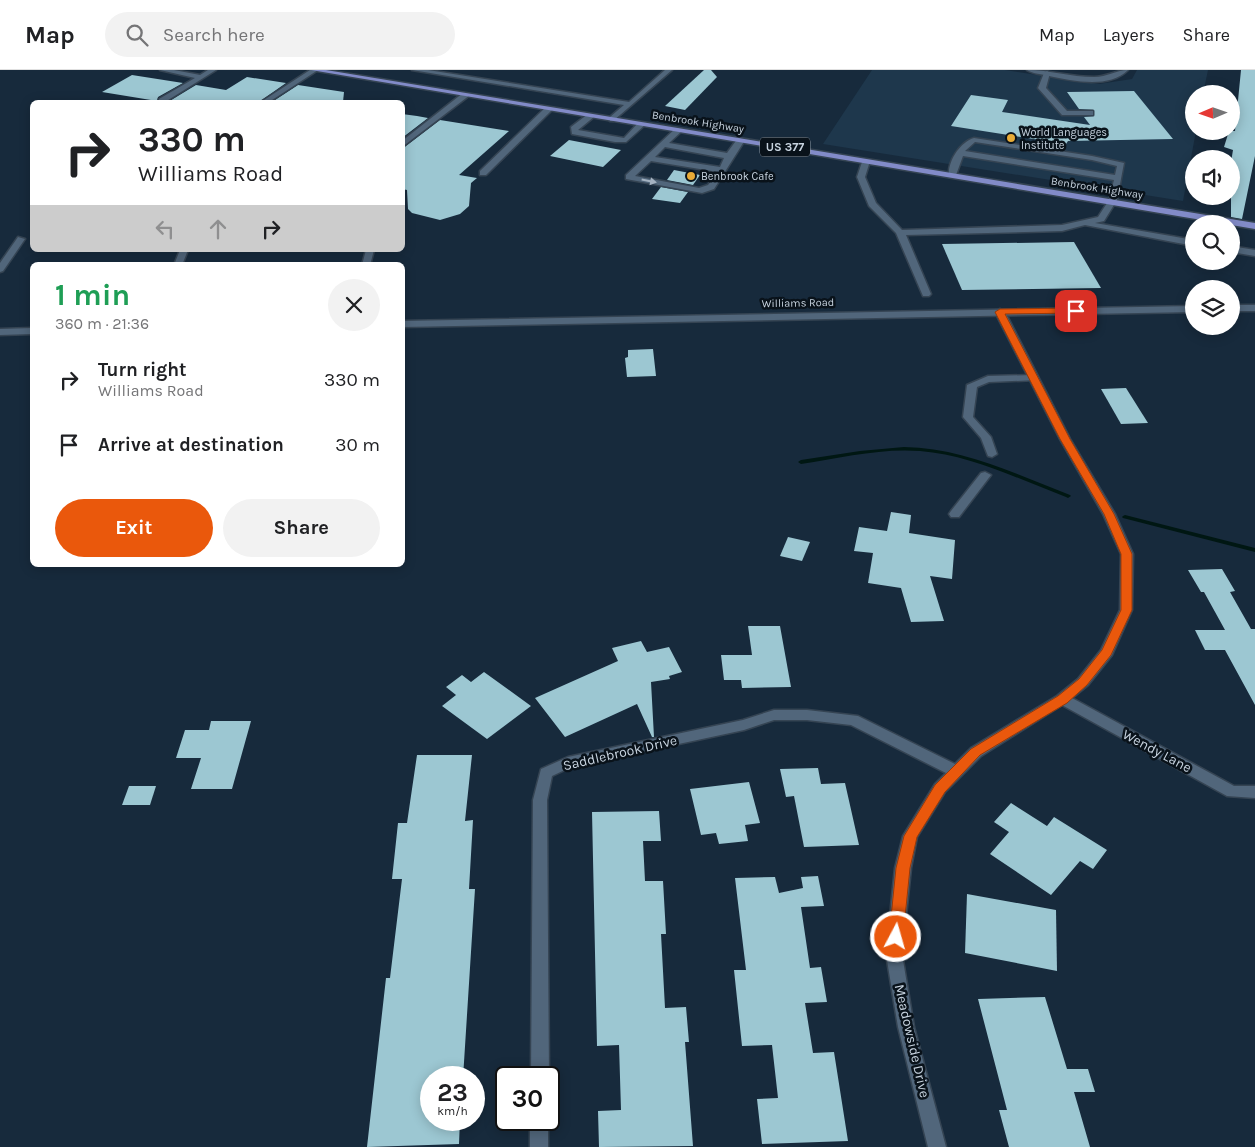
<!DOCTYPE html>
<html lang="en">
<head>
<meta charset="utf-8">
<style>
  body { margin:0; font-family:Karla,sans-serif; background:#f2f2f2; color:#202124; height:100vh; display:flex; flex-direction:column; font-size:19px; white-space:nowrap }
  * { box-sizing:border-box; margin:0 }
  p { font-size:16px; color:#757577 }
  .icon { flex:none; width:28px; height:28px; fill:none; stroke:currentColor; stroke-width:2; stroke-linecap:round; stroke-linejoin:round }
  .map { position:relative; flex:1; overflow:hidden }
  .drawer { position:absolute; left:30px; top:192px; width:375px; height:305px; display:flex; flex-direction:column; background:#fff; border-radius:8px; box-shadow:0 2px 12px #0003 }
  .drawer>* { flex:none }
  .hud { position:absolute; left:30px; top:30px; width:375px; height:152px; border-radius:8px; box-shadow:0 2px 12px #0003; background:#fff; color:#202124; overflow:hidden }
  .needle { width:32px; rotate:268deg }
  .fabs { position:absolute; left:1185px; top:15px; display:grid; gap:10px }
  .fabs a { display:grid; place-items:center; width:55px; height:55px; border-radius:50%; background:#fff; box-shadow:0 2px 12px #0003; font-size:25px }
  .speed { position:absolute; left:420px; top:996px; display:flex; gap:10px; font-size:25px; font-weight:700; text-align:center }
  .speed>* { display:grid; place-content:center; width:65px; height:65px; border-radius:50%; background:#fff; box-shadow:0 2px 12px #0003; line-height:1 }
  .speed small { font-size:12px; font-weight:400 }
  .speed .limit { border:2px solid #111; border-radius:8px; background:#fff; color:#111 }
  .pin { position:absolute; display:grid; place-items:center; width:42px; height:42px; color:#fff; margin:-21px; border-radius:10px; box-shadow:0 2px 8px #0006 }
  .me { position:absolute; width:55px; margin:-28px; rotate:6deg; stroke-linejoin:round; filter:drop-shadow(0 0 4px #0008) }
  .turn { display:flex; align-items:center; gap:18px; height:105px; padding:0 25px; font-size:22px }
  .turn .icon { width:65px; height:65px; stroke-width:2.5 }
  .turn b { display:block; font-size:35px; line-height:42px }
  .lanes { display:flex; align-items:center; height:48px; padding:0 25px; background:#0003; justify-content:center; gap:25px; direction:ltr }
  .lanes .off { opacity:.35 }
  .round { display:grid; place-items:center; flex:none; width:52px; height:52px; border-radius:26px; background:#f2f2f2 }
  .overview { display:flex; align-items:center; justify-content:space-between; height:85px; padding:0 25px }
  h1 { font-size:30px; font-weight:700; line-height:38px; color:#1e9e55 }
  .cta { display:flex; gap:10px; margin-top:auto; padding:10px 25px }
  .cta a { flex:1; height:58px; border-radius:30px; background:#ea580c; color:#fff; font-size:20px; font-weight:700; line-height:58px; text-align:center }
  .cta a+a { background:#f2f2f2; color:#202124 }
  ul { padding:0; list-style:none }
  li { display:flex; align-items:center; gap:15px; height:65px; padding:0 25px }
  li div { flex:1 }
  li b { display:block; font-size:19px }
  li em { font-style:normal }
  header { display:flex; align-items:center; gap:30px; box-sizing:border-box; height:70px; padding:0 25px; background:#fff; border-bottom:1px solid #e0e0e0 }
  header strong { font-size:24px }
  nav { display:flex; gap:28px; margin-inline-start:auto; font-size:18px }
  .search { width:350px; height:45px; background:#f2f2f2; display:flex; align-items:center; gap:12px; box-sizing:border-box; padding:0 18px; border-radius:28px; color:#757577; font-size:19px }
  .map>svg:first-child { display:block }
  .built { fill:#1e374c }
  .lines { fill:none; stroke-linecap:round; stroke-linejoin:round }
  .stream { fill:#001713; fill-rule:evenodd }
  .building { fill:#9cc7d2 }
  .service-casing { stroke:#354453; stroke-width:3 }
  .minor-casing { stroke:#354453; stroke-width:3 }
  .tertiary-casing { stroke:#354453; stroke-width:3 }
  .primary-casing { stroke:#354453; stroke-width:3 }
  .service { fill:#51667b; fill-rule:evenodd }
  .minor { fill:#51667b; fill-rule:evenodd }
  .tertiary { fill:#51667b; fill-rule:evenodd }
  .primary { fill:#828bc8; fill-rule:evenodd }
  .oneway { fill:#a4b2c1 }
  .route { fill:#ea580c; stroke:#983908 }
  .poi-dot { fill:#e8ab37; stroke:#09121a; stroke-width:2 }
  .labels { text-anchor:middle; dominant-baseline:central; stroke-width:5; stroke-linejoin:round; paint-order:stroke }
  .far-street-label { font-size:11px; fill:#c7d3df; stroke:#09121a }
  .far-poi-label { font-size:11px; fill:#c7d3df; stroke:#09121a; text-anchor:start }
  .shield { fill:#09121a; stroke:#8e99a4; stroke-width:1 }
  .shield-label { font-size:12px; font-weight:bold; fill:#c7d3df }
  .street-label { font-size:14px; fill:#c7d3df; stroke:#09121a }
</style>
</head>
<body>
<header>
<strong>Map</strong>
<div class="search"><svg class="icon" aria-label="search" viewBox="0 0 24 24"><circle cx="10" cy="10" r="6"/><path d="M15 15l6 6"/></svg>Search here</div>
<nav><a>Map</a><a>Layers</a><a>Share</a></nav>
</header>
<div class="map">
<svg width="1255" height="1077" viewBox="0 0 1255 1077">
  <rect width="100%" height="100%" fill="#172a3c"/>
  <polygon class="built" points="872,0 1005,0 1099,14 1132,9 1137,0 1208,0 1203,24 1194,24 1194,61 1196,61 1183,131 823,74"/>
  <g class="lines">
    <g class="stream">
      <path d="M904 377C963 378 1016 404 1070 425L1071 426 1068 428 1066 427C1018 409 971 385 920 381 880 378 840 388 801 394L798 392 801 390 860 381Z"/>
      <polygon points="1125,445 1255,478 1255,482 1123,448 1122,447 1123,446"/>
    </g>
  </g>
  <g class="building">
    <polygon points="704,0 711,0 717,7 685,40 665,36"/>
    <polygon points="1241,0 1255,0 1255,86 1242,149 1231,147 1231,92 1233,80 1224,77 1229,61 1235,61"/>
    <polygon points="132,5 183,13 158,27 157,31 102,22"/>
    <polygon points="247,7 286,13 259,32 168,32 196,15 226,20"/>
    <polygon points="298,15 344,22 343,32 272,32"/>
    <polygon points="1134,21 1173,69 1068,71 1066,74 951,56 971,25 1008,30 1002,42 1090,55 1084,47 1094,46 1094,40 1079,39 1067,22"/>
    <polygon points="402,44 417,46 428,48 402,68"/>
    <polygon points="440,50 509,61 459,105 477,108 471,113 469,136 460,144 440,150 412,143 408,139 407,120 402,119 402,79"/>
    <polygon points="569,70 621,80 603,97 550,86"/>
    <polygon points="674,100 700,105 693,115 667,110"/>
    <polygon points="661,117 688,122 680,133 652,129"/>
    <polygon points="1074,172 1101,218 962,220 942,174"/>
    <polygon points="653,279 656,306 627,307 625,288 628,287 628,280"/>
    <polygon points="1126,318 1148,353 1121,354 1101,319"/>
    <polygon points="891,442 911,445 909,463 955,470 952,509 930,506 944,551 911,552 901,518 868,513 873,483 854,481 859,457 887,461"/>
    <polygon points="788,467 810,472 802,491 780,486"/>
    <polygon points="1222,499 1235,521 1230,522 1251,559 1255,559 1255,635 1225,580 1205,580 1195,560 1225,560 1204,522 1201,522 1188,500"/>
    <polygon points="748,556 780,556 791,617 742,618 741,610 724,610 721,585 752,585"/>
    <polygon points="641,571 647,582 669,577 682,602 669,606 670,609 651,612 654,667 652,667 637,634 565,667 535,628 618,591 612,578"/>
    <polygon points="484,602 531,636 487,669 442,636 456,625 446,617 462,605 471,612"/>
    <polygon points="211,651 251,651 232,719 191,719 201,688 176,688 185,660 209,660"/>
    <polygon points="417,685 472,685 465,751 473,750 469,819 475,819 463,1008 431,1008 431,1050 460,1050 459,1074 367,1077 386,908 390,908 402,809 392,809 398,753 407,753"/>
    <polygon points="818,698 821,714 845,713 859,775 804,777 794,726 786,727 780,699"/>
    <polygon points="749,712 760,753 745,755 748,771 719,774 716,763 701,765 690,719"/>
    <polygon points="129,716 156,716 150,735 122,735"/>
    <polygon points="1011,733 1047,756 1054,747 1107,780 1093,799 1080,791 1051,825 990,784 1009,762 994,752"/>
    <polygon points="659,741 661,771 643,771 645,811 663,811 666,864 661,864 665,938 686,937 689,972 685,972 693,1076 599,1077 598,1041 621,1040 619,975 597,976 592,742"/>
    <polygon points="818,806 824,836 801,837 810,898 821,897 827,932 805,933 813,983 834,982 848,1071 762,1074 757,1029 778,1028 772,975 742,976 734,900 746,900 735,808 775,807 779,823 803,818 801,807"/>
    <polygon points="967,824 1056,840 1057,901 965,883"/>
    <polygon points="1045,927 1067,999 1088,999 1095,1022 1074,1022 1090,1077 1009,1077 999,1040 1007,1040 978,929"/>
  </g>
  <g class="lines">
    <defs>
      <g id="service">
        <polygon points="160,0 174,0 200,5 208,0 216,0 165,32 159,32 159,29 195,8"/>
        <polygon points="310,0 318,0 269,32 261,32"/>
        <polygon points="1047,1 1050,3 1046,18 1067,41 1093,41 1093,45 1062,45 1038,18 1044,3"/>
        <polygon points="463,23 470,25 402,77 402,71"/>
        <polygon points="546,37 553,39 486,105 480,105 480,101"/>
        <polygon points="588,44 595,46 578,60 624,68 639,52 646,54 626,72 615,72 572,64 571,57"/>
        <path d="M676 58 683 60 669 73 727 83 738 68 745 70 714 119 702 123 626 109V105ZM665 77 724 88 720 97 655 87ZM651 91 718 102 708 115 699 118 635 106Z"/>
        <path d="M974 68 1092 86 1124 93 1117 130 1104 151 1095 153 1194 170V176L1085 155 1062 161 906 165 931 224 929 226H923L896 163 869 136 857 107 863 89 870 91 865 107 876 133 902 160 1062 155 1098 147 1109 130 1114 110 963 86 956 105 949 107C947 92 960 72 974 68ZM975 72 1092 90 1117 96 1115 105 965 81Z"/>
        <polygon points="18,167 25,169 3,201 0,202 0,193"/>
        <polygon points="1231,176 1255,180 1255,186 1231,182"/>
        <polygon points="180,180 188,180 182,195 174,195"/>
        <polygon points="366,180 374,180 370,195 362,195"/>
        <polygon points="1033,305 1037,306 1037,310 989,312 977,317 973,347 991,367 997,384 992,387 988,386 981,368 963,347 967,315 988,306"/>
        <polygon points="985,402 991,405 959,447 951,447 949,444 951,441 981,403"/>
      </g>
      <g id="minor">
        <polygon points="412,0 428,0 629,32 665,0 672,0 613,51 610,51 610,47 624,35"/>
        <path d="M1027 0C1049 0 1071 7 1094 7 1107 7 1117 0 1128 0 1109 19 1073 11 1049 6 1042 4 1033 4 1027 0Z"/>
        <polygon points="1000,239 1005,242 1070,369 1115,444 1133,484 1132,540 1112,585 1088,615 1072,628 1234,716 1255,716 1255,728 1227,726 1062,635 981,686 945,722 917,767 911,798 902,884 914,957 946,1077 928,1077 898,957 886,884 895,798 903,766 935,714 946,703 851,655 807,650 774,650 744,660 571,697 552,706 547,730 549,1008 531,1008 533,730 541,699 568,687 743,650 774,640 807,640 858,646 955,694 971,678 1057,626 1078,609 1101,580 1120,540 1121,484 1103,444 1060,369 995,242"/>
        <rect x="530" y="1050" width="18" height="27"/>
      </g>
      <g id="tertiary">
        <rect x="1231" y="235" width="24" height="6"/>
        <polygon points="1194,236 1194,242 402,257 402,251"/>
        <polygon points="32,258 32,264 0,265 0,259"/>
      </g>
      <polygon id="primary" points="311,0 326,0 1255,153 1255,159"/>
    </defs>
    <use href="#service" class="service-casing"/>
    <use href="#minor" class="minor-casing"/>
    <use href="#tertiary" class="tertiary-casing"/>
    <use href="#primary" class="primary-casing"/>
    <use href="#service" class="service"/>
    <use href="#minor" class="minor"/>
    <use href="#tertiary" class="tertiary"/>
    <use href="#primary" class="primary"/>
  </g>
  <defs><path id="oneway-solid" d="M-6-.8H1V-3.2L6.5 0L1 3.2V.8H-6Z" transform="scale(1.25)"/></defs>
  <use class="oneway" href="#oneway-solid" transform="translate(649 111) rotate(11)"/>
  <polygon class="route" points="1076,238 1081,241 1079,243 1005,244 1070,369 1114,444 1132,484 1132,540 1111,585 1087,615 1067,633 980,685 945,722 917,767 910,798 903,867 901,871 896,873 891,871 889,867 896,798 904,766 935,715 971,679 1058,626 1079,609 1102,580 1121,540 1121,484 1104,444 1060,369 995,242 1000,239"/>
  <g class="poi-dot">
    <circle cx="1011" cy="68" r="5"/>
    <circle cx="691" cy="106" r="5"/>
  </g>
  <g class="labels">
    <g class="far-street-label">
      <text transform="translate(698 52) rotate(9)">Benbrook Highway</text>
      <text transform="translate(1097 118) rotate(9)">Benbrook Highway</text>
      <text transform="translate(798 233) rotate(-1)">Williams Road</text>
    </g>
    <g class="far-poi-label">
      <text x="1021" y="62">World Languages<tspan x="1021" dy="13">Institute</tspan></text>
      <text x="701" y="106">Benbrook Cafe</text>
    </g>
    <rect class="shield" x="760" y="67.5" width="50" height="19" rx="4"/>
    <g class="shield-label">
      <text x="785" y="77">US 377</text>
    </g>
    <g class="street-label">
      <text transform="translate(1157 681) rotate(28)">Wendy Lane</text>
      <text transform="translate(620 683) rotate(-13)">Saddlebrook Drive</text>
      <text transform="translate(912 971) rotate(77)">Meadowside Drive</text>
    </g>
  </g>
</svg>
<div class="fabs">
<a><svg class="needle" viewBox="-14 -14 28 28"><path d="M0-13l5 13h-10z" fill="#e53935"/><path d="M0 13l5-13h-10z" fill="#757577"/></svg></a>
<a><svg class="icon" aria-label="sound" viewBox="0 0 24 24"><path d="M4 9h4l5-4v14l-5-4H4zM17 9q2 3 0 6"/></svg></a>
<a><svg class="icon" aria-label="search" viewBox="0 0 24 24"><circle cx="10" cy="10" r="6"/><path d="M15 15l6 6"/></svg></a>
<a><svg class="icon" aria-label="layers" viewBox="0 0 24 24"><path d="M12 4l9 5-9 5-9-5zM3 14l9 5 9-5"/></svg></a>
</div>
<div class="speed"><div>23<small>km/h</small></div><div class="limit">30</div></div>
<div class="pin" style="left:1076px;top:241px;background:#d93025"><svg class="icon" aria-label="arrive" viewBox="0 0 24 24"><path d="M6 21V4h12l-3 4 3 4H6"/></svg></div>
<svg class="me" style="left:896px;top:867px" viewBox="-20 -20 40 40"><circle r="17" fill="#ea580c" stroke="#fff" stroke-width="3"/><path d="M0-11L8 9 0 5-8 9z" fill="#fff"/></svg>
<div class="hud">
<div class="turn"><svg class="icon" aria-label="right" viewBox="0 0 24 24"><path d="M7 20v-9h11M14 6l5 5-5 5"/></svg><div><b>330 m</b>Williams Road</div></div>
<div class="lanes"><svg class="icon off" aria-label="left" viewBox="0 0 24 24"><path d="M17 20v-9H6M10 6l-5 5 5 5"/></svg><svg class="icon off" aria-label="ahead" viewBox="0 0 24 24"><path d="M12 20V5M6 11l6-6 6 6"/></svg><svg class="icon" aria-label="right" viewBox="0 0 24 24"><path d="M7 20v-9h11M14 6l5 5-5 5"/></svg></div>
</div>
<section class="drawer">
<div class="overview"><div><h1>1 min</h1><p>360 m · 21:36</p></div><a class="round"><svg class="icon" aria-label="close" viewBox="0 0 24 24"><path d="M6 6l12 12M18 6L6 18"/></svg></a></div>
<ul>
<li><svg class="icon" aria-label="right" viewBox="0 0 24 24"><path d="M7 20v-9h11M14 6l5 5-5 5"/></svg><div><b>Turn right</b><p>Williams Road</p></div><em>330 m</em></li>
<li><svg class="icon" aria-label="arrive" viewBox="0 0 24 24"><path d="M6 21V4h12l-3 4 3 4H6"/></svg><div><b>Arrive at destination</b></div><em>30 m</em></li>
</ul>
<div class="cta"><a>Exit</a><a>Share</a></div>
</section>
</div>
</body>
</html>
